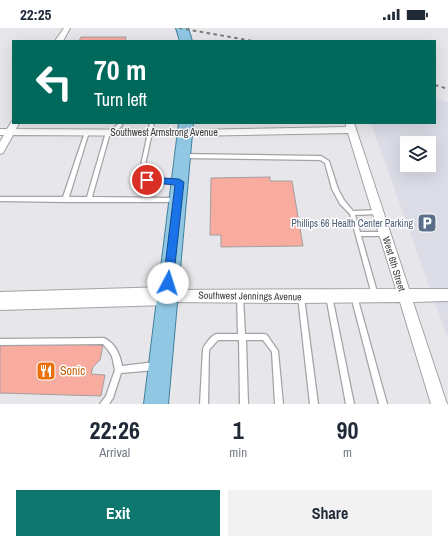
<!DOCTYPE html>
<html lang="en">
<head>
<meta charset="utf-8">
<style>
  body { margin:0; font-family:"Archivo Narrow",sans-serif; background:#f2f2f3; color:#1f2937; height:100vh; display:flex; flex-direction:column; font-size:15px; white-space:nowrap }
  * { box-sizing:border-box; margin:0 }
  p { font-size:13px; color:#747a83 }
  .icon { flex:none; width:22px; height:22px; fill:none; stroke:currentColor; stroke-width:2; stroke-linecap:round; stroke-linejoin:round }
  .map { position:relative; height:376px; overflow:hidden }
  .sheet { display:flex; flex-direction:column; background:#fff; flex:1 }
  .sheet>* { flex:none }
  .hud { position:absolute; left:12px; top:12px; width:424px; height:84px; border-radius:0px; box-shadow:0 4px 16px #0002; background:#00695c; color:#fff; overflow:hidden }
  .tools { position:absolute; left:400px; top:108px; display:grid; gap:8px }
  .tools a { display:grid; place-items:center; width:36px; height:36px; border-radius:0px; background:#fff; box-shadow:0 4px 16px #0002; font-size:20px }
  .pin { position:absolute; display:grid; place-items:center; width:34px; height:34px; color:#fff; margin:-17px; border:2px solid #fff; border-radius:50%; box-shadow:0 1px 4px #0007 }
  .me { position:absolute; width:44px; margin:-22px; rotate:5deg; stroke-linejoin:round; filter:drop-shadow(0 0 3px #0008) }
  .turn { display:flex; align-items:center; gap:14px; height:84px; padding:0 16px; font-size:18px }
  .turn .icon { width:52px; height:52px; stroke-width:2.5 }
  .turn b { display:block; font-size:28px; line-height:34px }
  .eta { display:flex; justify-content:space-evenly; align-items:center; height:68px; text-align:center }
  .eta b { font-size:24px; font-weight:700; line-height:28px }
  .action { display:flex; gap:8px; margin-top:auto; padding:8px 16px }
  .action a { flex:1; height:46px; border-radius:0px; background:#0f766e; color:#fff; font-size:16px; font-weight:700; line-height:46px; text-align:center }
  .action a+a { background:#f2f2f3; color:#1f2937 }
  .status { display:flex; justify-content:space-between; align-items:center; height:28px; padding:0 20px; background:#fff; direction:ltr }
  .status svg { height:11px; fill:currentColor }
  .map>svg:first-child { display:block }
  .built { fill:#dcdce7; fill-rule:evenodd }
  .building { fill:#f8ab9f; stroke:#a39e9d }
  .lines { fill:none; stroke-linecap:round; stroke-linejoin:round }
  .lane-casing { stroke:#a3a3a7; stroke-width:2.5 }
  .street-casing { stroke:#a3a3a7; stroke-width:2 }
  .secondary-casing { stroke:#a3a3a7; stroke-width:2 }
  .primary-casing { stroke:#427f9d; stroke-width:2 }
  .lane { fill:#fff; fill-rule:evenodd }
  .street { fill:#fff; fill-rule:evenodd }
  .secondary { fill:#fff; fill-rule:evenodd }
  .primary { fill:#90c8e3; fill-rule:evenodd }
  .rail { stroke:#7a7a7c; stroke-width:2; stroke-dasharray:3.5 3.5; stroke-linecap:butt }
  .route { fill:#1a73e8; stroke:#114b97 }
  .labels { text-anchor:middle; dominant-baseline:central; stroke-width:3; stroke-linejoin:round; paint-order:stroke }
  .street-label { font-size:10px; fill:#3c3c3d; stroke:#fff }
  .service-label { font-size:10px; fill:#4e5e75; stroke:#fff; text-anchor:end }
  .near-food-label { font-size:12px; fill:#c56008; stroke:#fff; text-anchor:start }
</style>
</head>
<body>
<div class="status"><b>22:25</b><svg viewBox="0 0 49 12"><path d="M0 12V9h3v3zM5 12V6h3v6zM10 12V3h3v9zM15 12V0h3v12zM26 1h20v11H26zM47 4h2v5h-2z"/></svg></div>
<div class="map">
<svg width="448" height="376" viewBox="0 0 448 376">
  <rect width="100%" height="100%" fill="#e7e7eb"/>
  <path class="built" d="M435 70 448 74V311L371 95H435ZM407 115H429V137H407Z"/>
  <g class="building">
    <polygon points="81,9 126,9 125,13 79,13"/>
    <polygon points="270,149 270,153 292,153 303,218 221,219 221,207 210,207 211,150"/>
    <polygon points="0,314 103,317 100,332 93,339 91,346 105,347 101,368 0,365"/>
  </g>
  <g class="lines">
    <defs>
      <g id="lane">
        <polygon points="119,95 123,95 120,100 110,105 92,169 175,170 177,170 178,172 177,174 65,174 0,173 0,169 63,169 85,104 87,102 89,104 69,169 87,169 106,104 116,98"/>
        <polygon points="150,95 154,95 144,142 145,148 148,150 179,152 182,154 181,155 147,154 140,149 140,142"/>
        <polygon points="183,126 321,128 329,133 338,161 344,172 353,183 378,182 380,182 381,184 380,186 378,186 355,187 360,204 387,204 388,206 387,208 361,208 378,267 377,269 375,270 373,269 372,267 350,186 340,176 332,161 325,135 320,132 183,130 181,128"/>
        <path d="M240 265 242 266 243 268 245 306H265L267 307 278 323 283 376H275L272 324 263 312H246L248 376H240L239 312H218L209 322 208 376H200L203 321C205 316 211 308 216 306H238L237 268 238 266Z"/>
        <polygon points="329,265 331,266 332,268 354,376 346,376 326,268 327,266"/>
        <polygon points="354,265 356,266 357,268 387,376 379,376 351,268 352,266"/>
        <polygon points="301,266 303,267 304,269 318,376 310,376 298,269 299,267"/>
        <path d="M104 310C115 315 120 326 122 338L155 334 158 335 159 338 158 341 155 342 121 345 113 370 109 376H100L106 368 115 342 112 328 108 322 103 316 0 317V311Z"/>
      </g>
      <g id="street">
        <polygon points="64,0 70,0 63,13 55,13"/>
        <polygon points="12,93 13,95 19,95 16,101 185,102 346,99 346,95 354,95 409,261 448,261 448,273 413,274 447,376 431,376 400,274 301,275 167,274 162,272 161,268 162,264 167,262 396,261 348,105 185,108 13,107 3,125 0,126 0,114 4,107 0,107 0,101 7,101"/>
      </g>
      <polygon id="secondary" points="167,259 174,262 176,268 174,274 167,277 0,282 0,264"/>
      <g id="primary">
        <polygon points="176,0 188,0 192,13 180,13"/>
        <polygon points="179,95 193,95 168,376 144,376"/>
      </g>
    </defs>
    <use href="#lane" class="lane-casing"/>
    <use href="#street" class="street-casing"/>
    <use href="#secondary" class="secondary-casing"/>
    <use href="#primary" class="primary-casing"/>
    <use href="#lane" class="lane"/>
    <use href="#street" class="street"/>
    <use href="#secondary" class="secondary"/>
    <use href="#primary" class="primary"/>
    <g class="rail">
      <polyline points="179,0 253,13"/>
      <polyline points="435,57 448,61"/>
    </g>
  </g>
  <polygon class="route" points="147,149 179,151 184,154 173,255 171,259 168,260 164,259 163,255 175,157 144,154 143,152"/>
  <defs>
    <symbol id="parking-square" viewBox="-11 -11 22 22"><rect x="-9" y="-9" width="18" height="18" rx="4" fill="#5c6f8a" stroke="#fff"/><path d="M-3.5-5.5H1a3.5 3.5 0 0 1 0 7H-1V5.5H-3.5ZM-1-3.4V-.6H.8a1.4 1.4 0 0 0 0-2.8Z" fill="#fff"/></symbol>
    <symbol id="restaurant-square" viewBox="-11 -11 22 22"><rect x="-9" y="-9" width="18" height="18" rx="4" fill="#e8710a" stroke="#fff"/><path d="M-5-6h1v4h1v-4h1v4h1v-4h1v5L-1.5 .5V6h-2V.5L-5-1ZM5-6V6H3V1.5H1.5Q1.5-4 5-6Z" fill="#fff"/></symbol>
  </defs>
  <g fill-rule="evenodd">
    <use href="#parking-square" x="416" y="184" width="22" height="22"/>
    <use href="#restaurant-square" x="35" y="332" width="22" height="22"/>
  </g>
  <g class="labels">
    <g class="street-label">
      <text x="164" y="104">Southwest Armstrong Avenue</text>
      <text transform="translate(394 236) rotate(73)">West 6th Street</text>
      <text transform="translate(250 268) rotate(1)">Southwest Jennings Avenue</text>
    </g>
    <g class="service-label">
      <text x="413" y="195">Phillips 66 Health Center Parking</text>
    </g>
    <g class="near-food-label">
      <text x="60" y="343">Sonic</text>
    </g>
  </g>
</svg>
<div class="tools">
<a><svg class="icon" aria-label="layers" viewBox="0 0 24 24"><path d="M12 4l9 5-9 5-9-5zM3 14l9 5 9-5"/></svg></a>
</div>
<div class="pin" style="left:147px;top:152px;background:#d93025"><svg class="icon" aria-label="arrive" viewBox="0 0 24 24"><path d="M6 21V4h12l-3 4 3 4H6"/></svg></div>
<svg class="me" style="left:168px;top:255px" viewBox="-20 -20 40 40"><circle r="19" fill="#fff"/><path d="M0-13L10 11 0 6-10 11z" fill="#1a73e8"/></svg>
<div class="hud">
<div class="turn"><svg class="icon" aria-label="left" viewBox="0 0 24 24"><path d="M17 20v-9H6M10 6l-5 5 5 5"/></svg><div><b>70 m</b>Turn left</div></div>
</div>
</div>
<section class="sheet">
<div class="eta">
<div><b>22:26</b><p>Arrival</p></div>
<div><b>1</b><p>min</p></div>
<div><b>90</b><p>m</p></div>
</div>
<div class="action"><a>Exit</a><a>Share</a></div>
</section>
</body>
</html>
